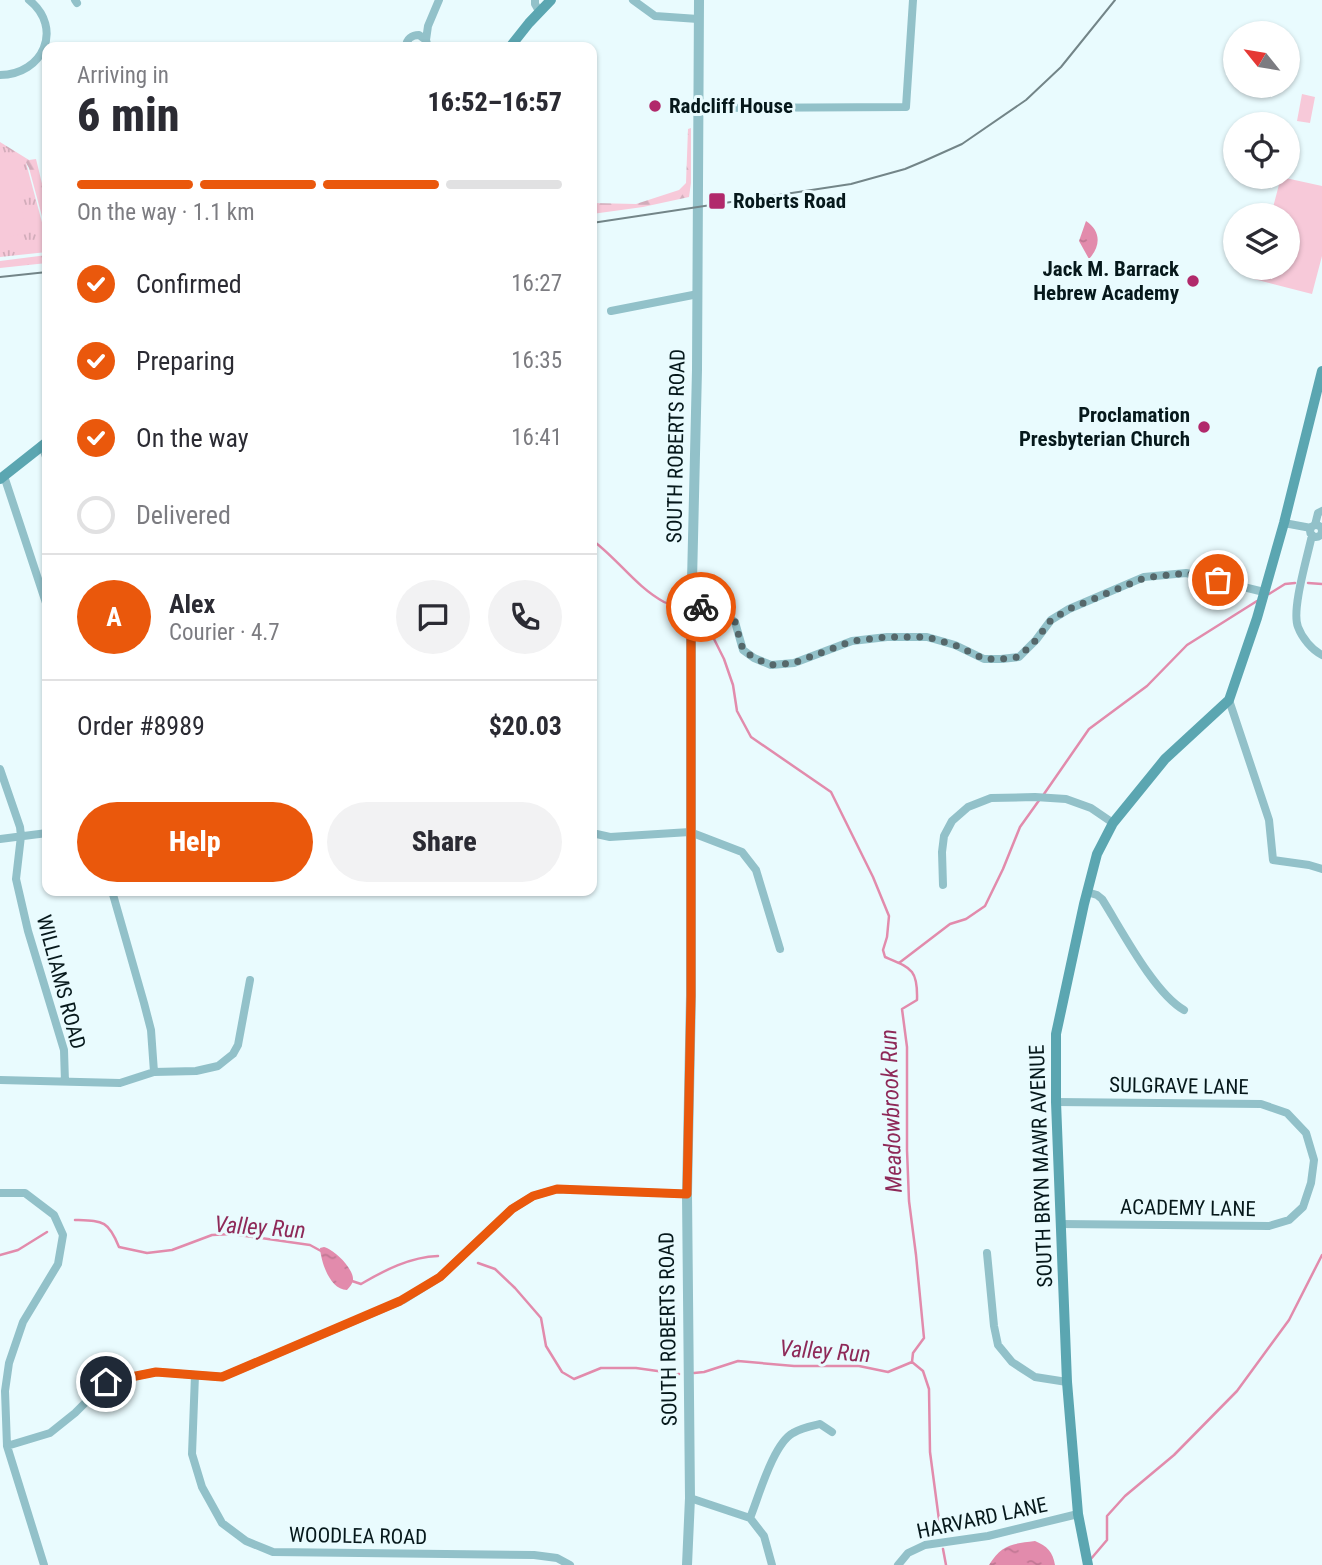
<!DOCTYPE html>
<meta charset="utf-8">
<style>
:root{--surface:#fff;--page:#f2f2f3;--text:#2b2b33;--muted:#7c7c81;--line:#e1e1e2;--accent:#ea580c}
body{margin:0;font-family:"Roboto Condensed",sans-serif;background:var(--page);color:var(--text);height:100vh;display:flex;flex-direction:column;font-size:26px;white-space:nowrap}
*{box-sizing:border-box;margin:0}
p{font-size:23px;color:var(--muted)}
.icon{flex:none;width:38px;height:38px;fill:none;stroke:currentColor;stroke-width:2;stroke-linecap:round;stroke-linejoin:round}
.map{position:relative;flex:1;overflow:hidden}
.panel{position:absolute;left:42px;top:42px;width:555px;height:854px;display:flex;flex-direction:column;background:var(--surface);border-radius:14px;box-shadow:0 2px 5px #0004}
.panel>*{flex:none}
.needle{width:46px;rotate:300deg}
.controls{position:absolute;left:1223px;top:21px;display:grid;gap:14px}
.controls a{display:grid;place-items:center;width:77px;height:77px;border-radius:50%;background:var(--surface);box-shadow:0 2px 5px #0004;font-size:35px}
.pin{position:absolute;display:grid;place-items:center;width:60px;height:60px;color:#fff;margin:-30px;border:4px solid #fff;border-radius:50%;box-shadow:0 2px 7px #0007}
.courier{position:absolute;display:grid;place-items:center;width:70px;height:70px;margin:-35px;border:5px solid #ea580c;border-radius:50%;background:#fff;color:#222;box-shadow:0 2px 9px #0007}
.overview em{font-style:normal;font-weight:800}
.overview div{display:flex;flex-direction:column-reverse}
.overview{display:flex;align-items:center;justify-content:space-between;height:119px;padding:0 35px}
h1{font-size:46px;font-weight:800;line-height:52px}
.bar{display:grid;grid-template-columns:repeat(4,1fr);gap:10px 7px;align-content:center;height:84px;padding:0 35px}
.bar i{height:9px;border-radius:5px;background:var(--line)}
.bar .on{background:var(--accent)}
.bar p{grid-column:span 4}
.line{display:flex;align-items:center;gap:18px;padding:0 35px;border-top:2px solid var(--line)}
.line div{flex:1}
.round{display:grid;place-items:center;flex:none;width:74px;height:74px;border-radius:37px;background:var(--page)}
ol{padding:0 35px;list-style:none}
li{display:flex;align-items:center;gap:21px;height:77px}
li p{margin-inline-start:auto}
li .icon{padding:7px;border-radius:50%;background:var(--accent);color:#fff;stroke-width:4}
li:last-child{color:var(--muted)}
li i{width:38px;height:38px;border:4px solid var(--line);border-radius:50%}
.action{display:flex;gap:14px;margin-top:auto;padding:14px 35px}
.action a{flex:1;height:80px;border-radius:42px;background:var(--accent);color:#fff;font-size:28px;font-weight:800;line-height:80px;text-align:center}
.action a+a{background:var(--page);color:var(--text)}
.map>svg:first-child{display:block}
</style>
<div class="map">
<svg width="1322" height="1565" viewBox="0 0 1322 1565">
<defs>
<pattern id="forest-firs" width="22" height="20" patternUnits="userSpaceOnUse" patternTransform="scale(1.75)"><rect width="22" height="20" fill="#f7c9d9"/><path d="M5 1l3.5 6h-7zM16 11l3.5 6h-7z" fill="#d2acba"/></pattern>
<pattern id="park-tufts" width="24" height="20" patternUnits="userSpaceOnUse" patternTransform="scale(1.75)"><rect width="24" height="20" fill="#f7c9d9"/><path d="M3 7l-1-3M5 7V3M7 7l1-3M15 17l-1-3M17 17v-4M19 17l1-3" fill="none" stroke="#d2acba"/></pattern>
<pattern id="water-ripples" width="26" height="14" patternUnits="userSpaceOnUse" patternTransform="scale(1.75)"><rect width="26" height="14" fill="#e28bac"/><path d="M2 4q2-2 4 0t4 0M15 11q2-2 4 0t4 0" fill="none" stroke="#c07793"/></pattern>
</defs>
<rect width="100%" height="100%" fill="#e9fbfe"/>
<path fill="url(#forest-firs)" d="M691,128V183L689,197L643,207L592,214V203L636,204L679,190L686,183L688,129Z
M0,142L29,160L36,159L47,204V235L29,168L25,161L0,147Z
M47,255V263L0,268V261Z"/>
<path fill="url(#park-tufts)" d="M0,144L25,159L47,241V252L0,257Z"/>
<path fill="#f7c9d9" d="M1302,94L1315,97L1310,123L1297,121Z
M0,164H14L25,230L22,234L0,239Z
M1281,177L1322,186V256L1312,294L1254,279L1257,268H1288V215H1271Z"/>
<path fill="url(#water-ripples)" d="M1086,221C1101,231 1101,246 1089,259L1079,241Z
M324,1247C335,1250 354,1269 353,1280C353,1283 349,1288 347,1290C330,1290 321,1262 320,1248Z
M1035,1541C1047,1546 1053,1552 1055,1565H989C1002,1544 1012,1544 1035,1541Z"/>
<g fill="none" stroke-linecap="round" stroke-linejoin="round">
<path stroke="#e28bac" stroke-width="2.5" d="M592,540C617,558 636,587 664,602C670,605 679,605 686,606
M1308,583L1322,584
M1269,594L1285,584L1295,583
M698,618L705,625L714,639L724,659L733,685L737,711L751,737L831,792L873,877L889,916L887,937L883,950L885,957C911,968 918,969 917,1000L902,1009L907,1047V1150L909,1201L916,1255L924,1338L913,1353L912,1362
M1044,794L1089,729L1147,686L1187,645L1257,601
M899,963L950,924L966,919L985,906L1003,869L1020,827L1040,799
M75,1220C103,1221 108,1220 119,1247L147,1253L172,1250L212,1235L232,1234L310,1245L321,1251
M0,1255L18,1250L47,1232
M478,1263L495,1269L515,1288L541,1318L546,1346L562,1372L574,1379L601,1368H636L679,1374
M352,1281L361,1284C385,1270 410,1257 438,1256
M912,1362L923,1371L929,1389L930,1452L941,1535
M694,1373L704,1372L738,1361L794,1366H859L888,1372L912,1362
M943,1549L946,1565
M1090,1560L1107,1540V1516L1125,1496L1174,1455L1237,1391L1289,1320L1322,1255"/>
<path stroke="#92c1c9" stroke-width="8" d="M75,0L77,3
M535,0V4L539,11
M633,0L655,16L698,19
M426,40L428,26L439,0
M406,47C406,39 412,35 419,35L426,40L428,47
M0,75C43,75 64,28 29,0
M697,108L906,107L913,0
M611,311L698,294
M42,445L47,460
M4,476L47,606
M1284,523L1311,528
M1315,525L1318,513L1322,511
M1310 531a6 6 0 1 1 12 0a6 6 0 1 1-12 0Z
M1312,535C1308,555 1291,610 1298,627C1302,638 1312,650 1322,655
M692,606L716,610L735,622L743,650L754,658L771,665L794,663L852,641L887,637H927L955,645L984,659H1001L1019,657L1036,640L1051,620L1069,609L1144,577L1186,573L1264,592
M1229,700L1269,820L1273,860L1309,865L1322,869
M0,769L20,827L21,836L16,879L28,931L64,1050L65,1082
M592,833L610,837L690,832L742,852L756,870L780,949
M0,839L47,833
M943,885L942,852L944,836L952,821L968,807L991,798L1035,797L1066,799L1091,808L1113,823
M112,891L144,1003L151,1030L154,1072
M1087,892L1097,895L1102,899C1121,929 1154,993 1184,1010
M0,1080L120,1083L154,1072L196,1071L218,1066L233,1054L238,1045L250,980
M1056,1102L1261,1104L1287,1113L1306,1133L1314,1160L1311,1183L1303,1207L1289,1220L1269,1226L1060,1224
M0,1193H25L54,1215L63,1235L58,1264L23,1322L9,1363L5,1391L7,1446L44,1565
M987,1253L994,1326L998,1345L1012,1362L1035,1377L1067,1382
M195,1375L192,1454L202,1487L222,1523L246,1541L273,1552L534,1555L557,1558L570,1565
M7,1446L50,1433L75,1413L106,1382L156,1372L222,1377L403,1300L440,1277L512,1209L533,1196L557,1189L687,1194
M690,1498L750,1518L764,1536L772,1565
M750,1518C759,1496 773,1444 793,1433C801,1428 811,1426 820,1424L832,1432
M898,1565L908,1553L925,1545L988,1536L1078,1514"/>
<path stroke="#92c1c9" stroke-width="10" d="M687,1565L690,1498L687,1194L691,995V623L697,370L699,0"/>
<path stroke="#5ba6b1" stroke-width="10" d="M510,47L529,23L551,0
M0,479L47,442
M1088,1565L1078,1514L1067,1382L1056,1102V1034L1084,904L1097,854L1113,823L1165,759L1229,700L1257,618L1284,523L1322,371"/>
<path stroke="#738588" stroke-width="2" d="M592,223L851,184L905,169L924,161L962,144L1026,100L1061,67L1115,0
M0,277L47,272"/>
</g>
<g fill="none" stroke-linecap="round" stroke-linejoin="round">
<path stroke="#55676a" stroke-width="7" stroke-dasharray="0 12.6" d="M701,607L716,610L735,622L743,650L754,658L771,665L794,663L852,641L887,637H927L955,645L984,659H1002L1019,657L1036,640L1051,620L1069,609L1144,578L1186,573L1218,580"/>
<path stroke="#ea580c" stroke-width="9" d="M106,1382L156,1372L222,1377L400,1301L440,1277L512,1209L533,1196L557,1189L687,1194L691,996V622L692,606L701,607"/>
</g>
<g fill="#b1296b" stroke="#e9fbfe" stroke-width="2.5">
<circle cx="655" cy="106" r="7"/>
<rect x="708" y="192" width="18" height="18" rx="3.5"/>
<circle cx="1193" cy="281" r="7"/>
<circle cx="1204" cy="427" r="7"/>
</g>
<g text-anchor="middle" stroke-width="6" stroke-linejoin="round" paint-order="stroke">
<g font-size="21" font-weight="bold" fill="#06181b" stroke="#e9fbfe" text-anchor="start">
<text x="669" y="113">Radcliff House</text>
<text x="733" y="208">Roberts Road</text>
<text x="1179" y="276" text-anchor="end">Jack M. Barrack<tspan x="1179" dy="24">Hebrew Academy</tspan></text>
<text x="1190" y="422" text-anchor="end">Proclamation<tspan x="1190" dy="24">Presbyterian Church</tspan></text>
</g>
<g font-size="21" fill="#06181b" stroke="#e9fbfe">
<text transform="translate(676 446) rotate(-89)" y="7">SOUTH ROBERTS ROAD</text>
<text transform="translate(61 982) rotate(75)" y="7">WILLIAMS ROAD</text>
<text transform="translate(1179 1086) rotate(1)" y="7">SULGRAVE LANE</text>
<text transform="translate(1041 1166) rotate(-92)" y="7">SOUTH BRYN MAWR AVENUE</text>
<text transform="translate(1188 1208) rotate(1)" y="7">ACADEMY LANE</text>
<text transform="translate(668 1329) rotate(-91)" y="7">SOUTH ROBERTS ROAD</text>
<text transform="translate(982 1518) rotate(-12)" y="7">HARVARD LANE</text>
<text transform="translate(358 1536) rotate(1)" y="7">WOODLEA ROAD</text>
</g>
<g font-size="23" font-style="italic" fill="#8e2958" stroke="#e9fbfe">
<text transform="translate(891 1111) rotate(-92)" y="8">Meadowbrook Run</text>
<text transform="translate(260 1227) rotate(4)" y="8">Valley Run</text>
<text transform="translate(825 1351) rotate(4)" y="8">Valley Run</text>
</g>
</g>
</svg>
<div class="controls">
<a><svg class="needle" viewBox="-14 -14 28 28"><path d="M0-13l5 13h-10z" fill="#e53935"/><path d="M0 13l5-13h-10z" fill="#7c7c81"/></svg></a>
<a><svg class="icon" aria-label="locate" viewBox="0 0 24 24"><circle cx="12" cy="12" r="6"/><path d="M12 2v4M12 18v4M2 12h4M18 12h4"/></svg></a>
<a><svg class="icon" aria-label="layers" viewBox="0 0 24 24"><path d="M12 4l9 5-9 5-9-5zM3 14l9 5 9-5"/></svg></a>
</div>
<div class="pin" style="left:1218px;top:580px;background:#ea580c"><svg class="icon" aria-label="bag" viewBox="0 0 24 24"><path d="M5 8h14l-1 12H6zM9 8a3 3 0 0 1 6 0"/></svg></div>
<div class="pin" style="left:106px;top:1382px;background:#1f2937"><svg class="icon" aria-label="home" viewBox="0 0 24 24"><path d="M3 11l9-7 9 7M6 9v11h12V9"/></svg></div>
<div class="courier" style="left:701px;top:607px"><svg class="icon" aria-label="bike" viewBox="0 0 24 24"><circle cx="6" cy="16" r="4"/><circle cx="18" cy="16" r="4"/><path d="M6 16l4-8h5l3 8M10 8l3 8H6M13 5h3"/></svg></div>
<section class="panel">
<div class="overview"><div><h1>6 min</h1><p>Arriving in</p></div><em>16:52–16:57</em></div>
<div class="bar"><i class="on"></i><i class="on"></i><i class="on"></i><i></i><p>On the way · 1.1 km</p></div>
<ol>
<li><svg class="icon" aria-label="check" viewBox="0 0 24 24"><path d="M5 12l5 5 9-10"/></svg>Confirmed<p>16:27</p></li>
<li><svg class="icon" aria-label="check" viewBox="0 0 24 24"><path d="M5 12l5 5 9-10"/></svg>Preparing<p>16:35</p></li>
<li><svg class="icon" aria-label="check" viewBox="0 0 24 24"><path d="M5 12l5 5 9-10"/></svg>On the way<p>16:41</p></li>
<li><i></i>Delivered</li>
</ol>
<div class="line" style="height:126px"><b class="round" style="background:var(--accent);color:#fff">A</b><div><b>Alex</b><p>Courier · 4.7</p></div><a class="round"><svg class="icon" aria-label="chat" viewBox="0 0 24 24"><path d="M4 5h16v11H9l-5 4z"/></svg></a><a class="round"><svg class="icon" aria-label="phone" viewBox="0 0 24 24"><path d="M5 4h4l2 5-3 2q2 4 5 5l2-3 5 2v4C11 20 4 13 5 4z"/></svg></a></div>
<div class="line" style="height:91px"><div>Order #8989</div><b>$20.03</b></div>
<div class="action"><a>Help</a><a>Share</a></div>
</section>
</div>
